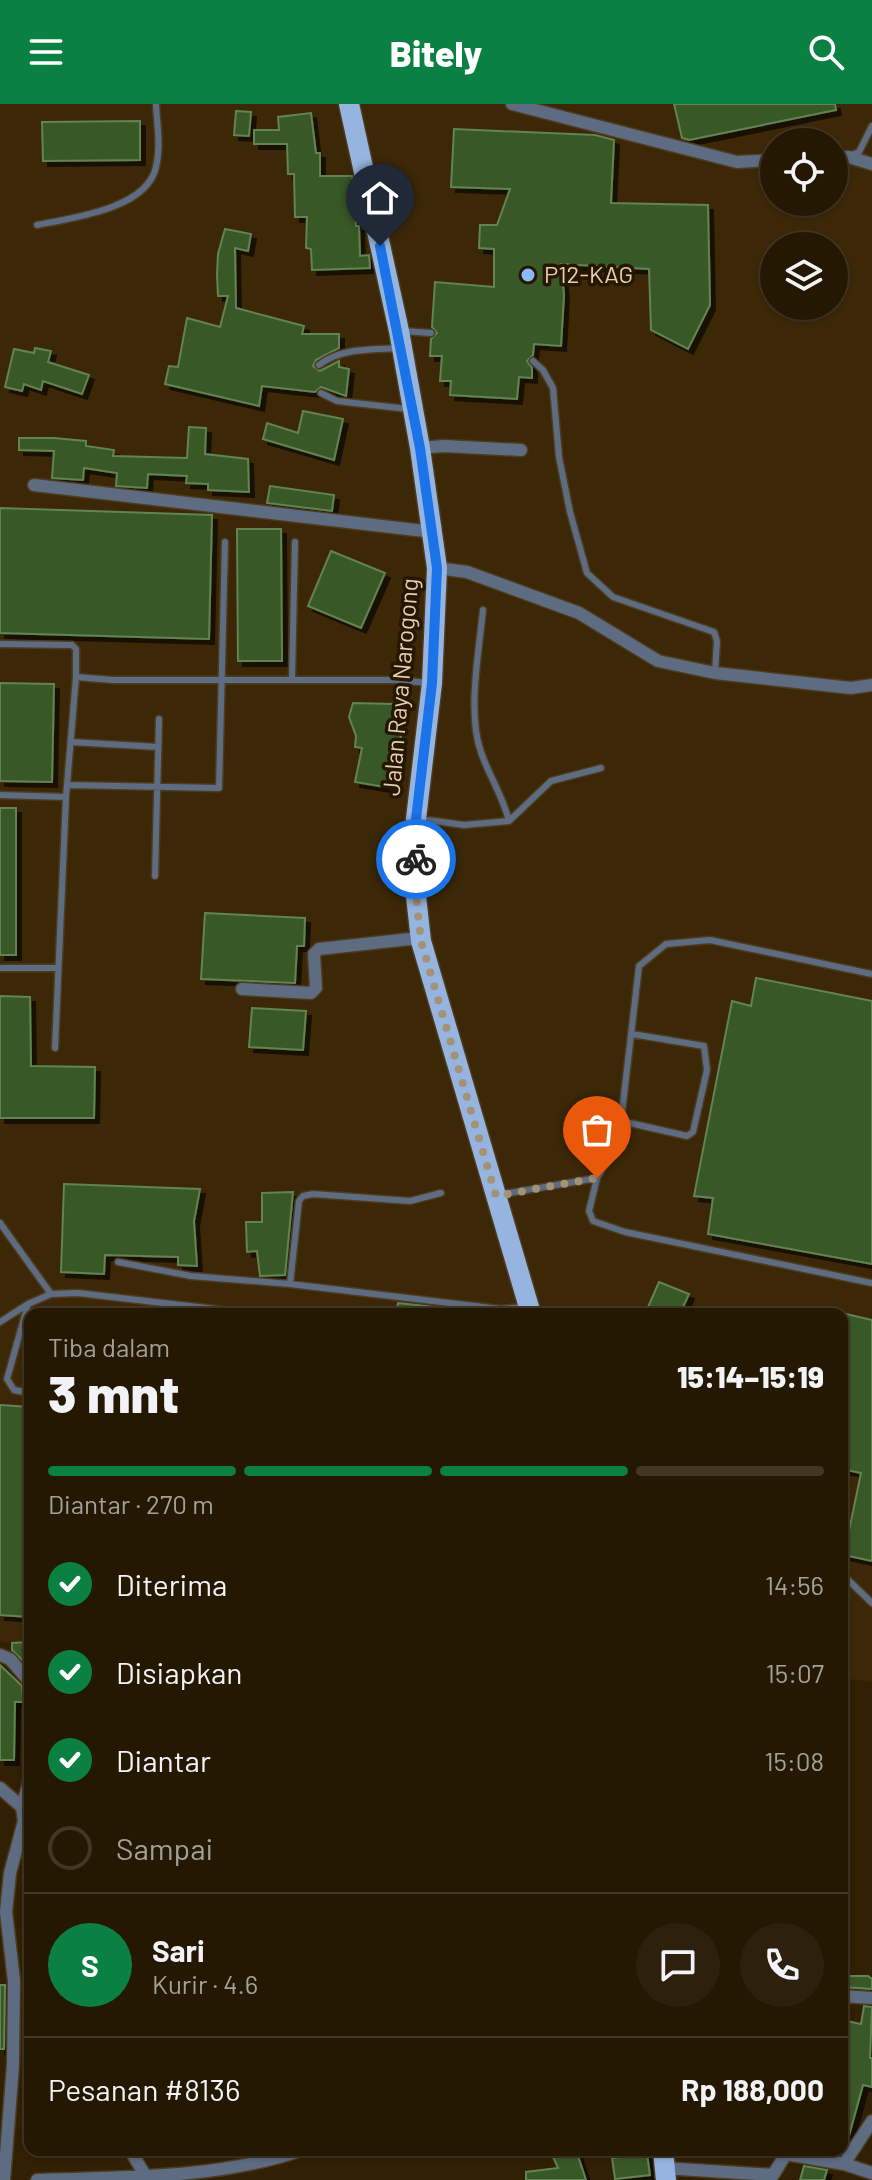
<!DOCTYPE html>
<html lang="id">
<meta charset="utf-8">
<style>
:root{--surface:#251803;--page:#2d210d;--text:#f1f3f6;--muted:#a3a09a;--line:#423725;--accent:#0b8043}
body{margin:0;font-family:Barlow,sans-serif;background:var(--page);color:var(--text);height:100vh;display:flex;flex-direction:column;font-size:30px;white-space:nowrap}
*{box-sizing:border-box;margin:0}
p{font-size:26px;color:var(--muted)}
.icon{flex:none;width:44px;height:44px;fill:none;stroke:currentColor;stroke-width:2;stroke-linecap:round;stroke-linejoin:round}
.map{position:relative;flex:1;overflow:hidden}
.sheet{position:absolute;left:24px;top:1204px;width:824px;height:848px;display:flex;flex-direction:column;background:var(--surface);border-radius:16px;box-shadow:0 2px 6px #0004,0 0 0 2px var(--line)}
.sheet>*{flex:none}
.buttons{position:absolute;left:760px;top:24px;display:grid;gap:16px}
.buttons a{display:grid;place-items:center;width:88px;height:88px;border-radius:50%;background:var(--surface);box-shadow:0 2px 6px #0004,0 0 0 2px var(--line);font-size:40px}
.pin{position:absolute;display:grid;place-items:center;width:68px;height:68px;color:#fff;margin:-82px -34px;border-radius:50% 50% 50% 0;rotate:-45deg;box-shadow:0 0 8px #0007}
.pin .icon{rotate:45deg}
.courier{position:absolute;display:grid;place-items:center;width:80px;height:80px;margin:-40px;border:6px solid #1a73e8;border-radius:50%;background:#fff;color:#222;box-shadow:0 2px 10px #0007}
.overview em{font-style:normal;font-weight:800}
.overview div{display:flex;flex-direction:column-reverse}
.overview{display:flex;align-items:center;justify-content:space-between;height:136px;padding:0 24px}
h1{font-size:52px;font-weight:800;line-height:60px}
.bar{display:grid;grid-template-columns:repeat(4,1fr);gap:12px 8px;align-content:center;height:96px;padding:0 24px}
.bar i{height:10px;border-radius:6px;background:var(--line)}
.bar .active{background:var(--accent)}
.bar p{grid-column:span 4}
.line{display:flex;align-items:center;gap:20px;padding:0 24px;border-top:2px solid var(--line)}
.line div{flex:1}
.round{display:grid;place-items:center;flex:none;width:84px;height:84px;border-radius:42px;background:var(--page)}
ol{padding:0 24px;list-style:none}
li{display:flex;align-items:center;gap:24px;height:88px}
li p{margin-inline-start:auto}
li .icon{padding:8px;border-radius:50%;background:var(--accent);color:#fff;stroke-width:4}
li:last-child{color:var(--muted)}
li i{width:44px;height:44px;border:4px solid var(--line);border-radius:50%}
header{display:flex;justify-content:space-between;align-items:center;height:104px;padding:0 24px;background:var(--accent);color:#fff;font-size:36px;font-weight:800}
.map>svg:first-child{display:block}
</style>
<header><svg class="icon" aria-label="menu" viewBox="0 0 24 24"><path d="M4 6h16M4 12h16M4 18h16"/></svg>Bitely<svg class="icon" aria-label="search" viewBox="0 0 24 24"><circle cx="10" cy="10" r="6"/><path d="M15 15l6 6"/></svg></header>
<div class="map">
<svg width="872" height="2076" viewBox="0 0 872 2076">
<defs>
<filter id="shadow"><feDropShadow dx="5" dy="5" stdDeviation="0" flood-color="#0009"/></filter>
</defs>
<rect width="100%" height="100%" fill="#312004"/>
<path fill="#3c2807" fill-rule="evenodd" d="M0,0H872V1578L842,1574V1210H30V1540L0,1538ZM774,38H834V98H774ZM774,142H834V202H774Z"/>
<path fill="#385828" stroke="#628352" stroke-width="2" filter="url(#shadow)" d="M674,0H835L836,6L689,36L682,34Z
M236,7L251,8L249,32L234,31Z
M311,9L316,49H320V72H352L355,89L356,122H359L360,152L369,151L370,164L312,166L311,145L306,144L307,113H295L294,70H288L287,40H254V26H279L278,13Z
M140,17V56L43,57L42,18Z
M454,25L595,31L614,36L611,99L708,101L710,201L688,245L651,226L649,165L561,160L564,191L561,242L534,240L533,251L527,257L532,264V274L519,273L517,295L450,291L451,277H440L442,252H430L431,235L437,229L432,223L435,178L494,183V145L479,144L480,121H497L510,85L451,83Z
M225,125L251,130L248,147L235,144L236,204L304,222L302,230H339V244L316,256L313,262L320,267L339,257V263L349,265L346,292L321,283L315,288L262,282L259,302L165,280L169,262L178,263L187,214L220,223L228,192H218L217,171L218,150Z
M35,244L51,247L48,258L89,271L82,290L43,277L41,286L24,280L22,287L5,283L14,245L34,249Z
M303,307L343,315L334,356L263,335L267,319L298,329Z
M189,323L206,324L205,350L248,355L249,388L208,386V380L186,379L187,372L148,370L147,384L116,382L117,369L84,364L83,376L52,374L54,347L19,346V334H54L86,337V342L114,346L113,352L187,354Z
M270,382L334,391L332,407L267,399Z
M0,404L212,411L209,535L0,529Z
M237,425H281L282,557H238Z
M331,447L385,469L361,524L308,502Z
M0,579L54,580L52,678L0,677Z
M353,599L394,600L395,629L401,630L399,651L389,674L391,684L355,678L362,644L355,643L356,632L349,613Z
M0,704H16V851H0Z
M205,809L305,814L304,842H297L295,879L201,875Z
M756,874L872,897V1160L708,1130L713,1094L694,1092L732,897L751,902Z
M0,892L30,893L31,962L95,963L94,1014H0Z
M252,904L306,907L303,946L249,943Z
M64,1080L200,1085L194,1117L197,1162L178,1161V1153L105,1151L104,1170L61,1168Z
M293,1088L285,1171L260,1172L257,1147L247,1148L246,1118H262V1089Z
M659,1178L689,1190L680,1210H645Z
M398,1199L443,1204L442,1210H396Z
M842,1209L872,1216V1457L844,1451L861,1369L842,1365Z
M0,1301L30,1303V1513L0,1511Z
M28,1538L29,1555L22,1556L12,1546V1539Z
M0,1561L22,1582L23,1598H15L14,1656H0Z
M842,1872H868L872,1875V1885L842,1883Z
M0,1881H5L4,1945H0Z
M864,1902L872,1903L870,1954H872V1983L863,1981L847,2039L842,2041V1980L849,1953L842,1952V1916L861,1920Z
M550,2046H576L586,2076H526V2068L558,2064Z
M647,2050L650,2071L615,2075L612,2054Z
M804,2062L827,2066L824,2076H800Z"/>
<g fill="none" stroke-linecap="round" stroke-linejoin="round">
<defs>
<path id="lane" d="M852,51L859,48L872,22
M37,121C72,114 147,105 156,63C161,42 157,21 156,0
M403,227L431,229
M533,257L543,266L553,284L559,353L570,408L587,469L613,493L714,528L717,537L715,569
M319,261C342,243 373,246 400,244
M321,289L337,297L408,305
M483,506C479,547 467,609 481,648C489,672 502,690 509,717
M0,540L72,541L76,545V573L113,576H395L430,579
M292,574L295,438
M71,638L158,643
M67,681L219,684L225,438
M0,691L66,693
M420,715L464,721L509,717L551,677L601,664
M155,772L159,615
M0,864H56
M872,870L710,836L666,840L639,862L621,1017L608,1055L597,1074L589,1107L593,1117L625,1128L872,1179
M55,944L66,693L76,573
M621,1017L687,1032L693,1028L707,966L704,942L632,930
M498,1091L597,1074
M0,1119L51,1190L78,1189L257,1210
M118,1158L191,1172L290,1180L500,1205L525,1203
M290,1180L299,1097L303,1092L313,1090L410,1097L441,1089
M28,1200L7,1275L14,1286L30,1289
M0,1218L28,1200L51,1190
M842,1470L872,1499"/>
<path id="street" d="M512,0L737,58L774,56
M834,53H849L872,60
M420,344L444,342L521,346
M34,381L433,428
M437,464L467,468L579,509L658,557L715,569L851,584L872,581
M242,885L311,889L316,884L314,850L319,845L410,835L421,837
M0,1551L10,1555L30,1578
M0,1684L22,1703
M842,1892L872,1894
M130,2046L148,2076
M844,2060L872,2069
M664,2064L773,2071L786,2050L844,2060L872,2017
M4,2076L13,1961L14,1877L6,1808L10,1769L24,1717L22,1703L30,1675
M37,2076C126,2073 217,2075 302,2046"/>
<path id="primary" d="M349,0L399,227L420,344L437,464L432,579L416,715L415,783L421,837L531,1210
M663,2046L666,2076"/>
</defs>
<use href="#lane" stroke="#4d3c20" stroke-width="9"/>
<use href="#street" stroke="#4d3c20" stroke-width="15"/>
<use href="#primary" stroke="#4d3c20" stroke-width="23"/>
<use href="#lane" stroke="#5d6c80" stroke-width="6"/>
<use href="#street" stroke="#5d6c80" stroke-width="12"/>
<use href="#primary" stroke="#95b4df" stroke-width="20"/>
</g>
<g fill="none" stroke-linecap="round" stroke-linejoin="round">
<path stroke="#a49277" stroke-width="8" stroke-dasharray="0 14.4" d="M416,755L415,783L421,837L496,1092L597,1074"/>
<path stroke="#1a73e8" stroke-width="10" d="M380,142L420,344L437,464L432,579L416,715V755"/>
</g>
<circle fill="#89bafc" stroke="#271700" stroke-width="3" cx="528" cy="171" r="8"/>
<g text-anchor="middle" stroke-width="7" stroke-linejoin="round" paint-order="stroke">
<g font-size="24" fill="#e2cfb5" stroke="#271700" text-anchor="start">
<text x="544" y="179">P12-KAG</text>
</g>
<g font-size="24" fill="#e2cfb5" stroke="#271700">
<text transform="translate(401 583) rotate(-85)" y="8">Jalan Raya Narogong</text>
</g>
</g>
</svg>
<div class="buttons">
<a><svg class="icon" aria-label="locate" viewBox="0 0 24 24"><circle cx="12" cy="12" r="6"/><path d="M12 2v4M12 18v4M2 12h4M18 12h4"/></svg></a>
<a><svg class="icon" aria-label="layers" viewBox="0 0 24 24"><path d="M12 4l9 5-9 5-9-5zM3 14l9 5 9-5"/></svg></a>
</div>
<div class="pin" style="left:597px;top:1074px;background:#ea580c"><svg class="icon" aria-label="bag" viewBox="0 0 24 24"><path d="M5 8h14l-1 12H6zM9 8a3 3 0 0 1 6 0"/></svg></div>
<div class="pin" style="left:380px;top:142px;background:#1f2937"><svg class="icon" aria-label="home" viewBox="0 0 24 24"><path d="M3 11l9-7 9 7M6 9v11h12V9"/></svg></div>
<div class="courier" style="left:416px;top:755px"><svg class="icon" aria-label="bike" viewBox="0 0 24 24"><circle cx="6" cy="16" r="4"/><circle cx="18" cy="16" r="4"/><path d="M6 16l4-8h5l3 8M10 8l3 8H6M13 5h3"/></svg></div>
<section class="sheet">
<div class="overview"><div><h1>3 mnt</h1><p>Tiba dalam</p></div><em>15:14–15:19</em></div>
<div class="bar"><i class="active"></i><i class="active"></i><i class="active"></i><i></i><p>Diantar · 270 m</p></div>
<ol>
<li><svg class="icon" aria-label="check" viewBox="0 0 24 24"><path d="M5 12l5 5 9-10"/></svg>Diterima<p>14:56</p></li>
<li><svg class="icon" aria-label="check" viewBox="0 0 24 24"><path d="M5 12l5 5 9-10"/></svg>Disiapkan<p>15:07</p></li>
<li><svg class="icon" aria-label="check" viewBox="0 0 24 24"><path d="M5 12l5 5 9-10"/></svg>Diantar<p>15:08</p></li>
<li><i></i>Sampai</li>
</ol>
<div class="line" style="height:144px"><b class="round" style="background:var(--accent);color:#fff">S</b><div><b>Sari</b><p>Kurir · 4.6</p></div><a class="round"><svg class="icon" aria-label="chat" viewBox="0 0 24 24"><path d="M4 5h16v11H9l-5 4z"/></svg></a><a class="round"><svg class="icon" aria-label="phone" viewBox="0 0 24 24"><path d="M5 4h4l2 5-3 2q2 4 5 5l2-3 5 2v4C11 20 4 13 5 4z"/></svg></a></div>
<div class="line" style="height:104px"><div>Pesanan #8136</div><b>Rp 188,000</b></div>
</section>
</div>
